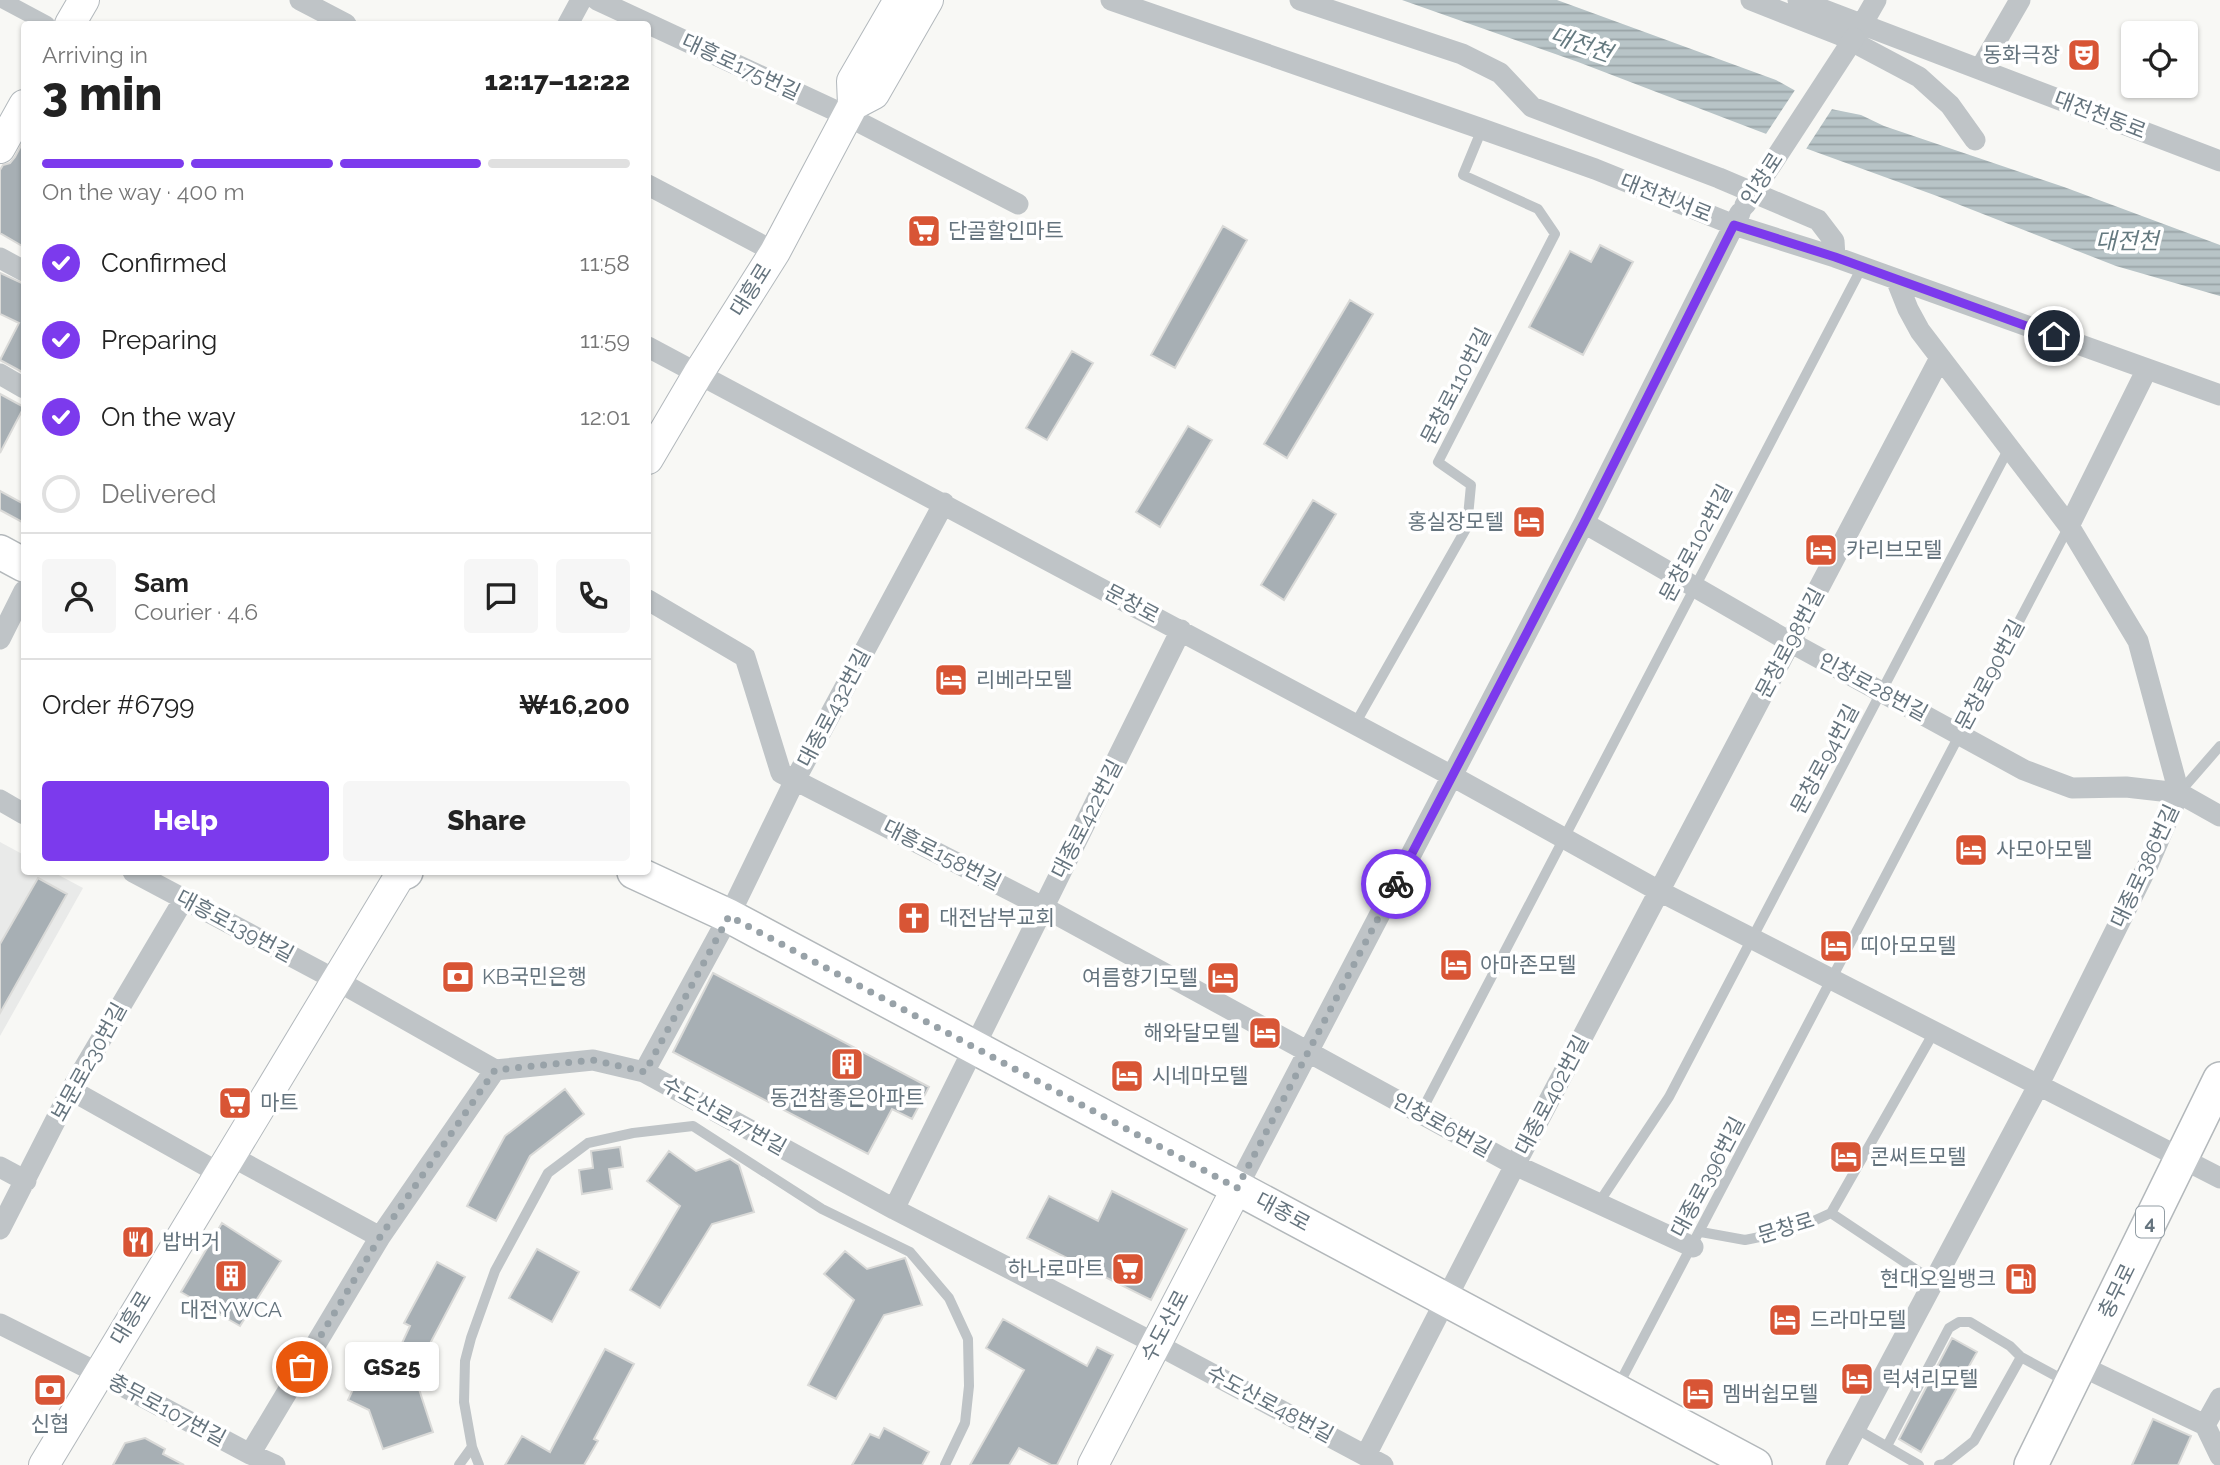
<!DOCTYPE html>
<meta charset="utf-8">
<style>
:root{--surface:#fff;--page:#f6f6f6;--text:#222;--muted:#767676;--line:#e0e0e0;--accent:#7c3aed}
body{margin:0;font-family:Raleway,"Noto Sans KR",sans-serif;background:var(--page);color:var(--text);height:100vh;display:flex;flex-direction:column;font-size:26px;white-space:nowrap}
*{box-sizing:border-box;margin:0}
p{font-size:23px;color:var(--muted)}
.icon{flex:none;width:38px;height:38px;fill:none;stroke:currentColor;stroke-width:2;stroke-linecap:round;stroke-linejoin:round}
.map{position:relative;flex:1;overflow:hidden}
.panel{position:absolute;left:21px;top:21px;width:630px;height:854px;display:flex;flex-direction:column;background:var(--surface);border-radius:7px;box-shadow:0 2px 5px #0004}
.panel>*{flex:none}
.tools{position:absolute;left:2121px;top:21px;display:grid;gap:14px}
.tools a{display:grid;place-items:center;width:77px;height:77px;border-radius:7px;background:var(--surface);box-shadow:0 2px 5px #0004;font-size:35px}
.pin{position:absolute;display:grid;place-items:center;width:60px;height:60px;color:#fff;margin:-30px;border:4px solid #fff;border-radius:50%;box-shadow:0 2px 7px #0007}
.courier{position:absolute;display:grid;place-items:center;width:70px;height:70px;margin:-35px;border:5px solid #7c3aed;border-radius:50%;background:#fff;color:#222;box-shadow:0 2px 9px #0007}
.bubble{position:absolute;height:49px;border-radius:7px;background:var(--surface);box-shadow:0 2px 5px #0004;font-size:23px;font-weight:800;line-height:49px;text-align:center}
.overview em{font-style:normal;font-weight:800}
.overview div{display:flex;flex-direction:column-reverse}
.overview{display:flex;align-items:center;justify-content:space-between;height:119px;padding:0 21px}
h1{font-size:46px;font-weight:800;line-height:52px}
.bar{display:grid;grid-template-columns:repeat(4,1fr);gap:10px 7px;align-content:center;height:84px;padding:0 21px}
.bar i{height:9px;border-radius:5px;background:var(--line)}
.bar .on{background:var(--accent)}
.bar p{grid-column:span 4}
.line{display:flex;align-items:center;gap:18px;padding:0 21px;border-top:2px solid var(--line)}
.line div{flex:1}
.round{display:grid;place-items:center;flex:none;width:74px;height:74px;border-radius:7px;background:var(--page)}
ol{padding:0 21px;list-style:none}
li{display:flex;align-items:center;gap:21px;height:77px}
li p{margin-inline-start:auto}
li .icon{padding:7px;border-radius:50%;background:var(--accent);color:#fff;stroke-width:4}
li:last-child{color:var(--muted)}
li i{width:38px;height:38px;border:4px solid var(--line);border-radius:50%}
.button{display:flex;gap:14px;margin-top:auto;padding:14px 21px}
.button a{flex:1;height:80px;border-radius:7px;background:var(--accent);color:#fff;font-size:28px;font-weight:800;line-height:80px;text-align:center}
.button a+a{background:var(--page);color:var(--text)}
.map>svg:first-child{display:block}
</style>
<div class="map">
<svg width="2220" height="1465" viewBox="0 0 2220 1465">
<defs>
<pattern id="water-rules" width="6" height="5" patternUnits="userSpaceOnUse" patternTransform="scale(1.75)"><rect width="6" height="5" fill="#b8c4c7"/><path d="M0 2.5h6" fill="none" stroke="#99a4a7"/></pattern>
</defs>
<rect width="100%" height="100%" fill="#f8f8f5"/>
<path fill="#e9eae9" d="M0,842L24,855V872H53L83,888L0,1036Z"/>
<path fill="url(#water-rules)" d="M1402,0H1557L1776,80L1826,108L1861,115L1884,126L2064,187L2220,245V296L2116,266L1937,196L1761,132L1578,62Z"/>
<path fill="#f8f8f5" d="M1797,87L1810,97L1834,106L1804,152L1764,137Z"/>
<path fill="#a7afb4" stroke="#dadad8" stroke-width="2" d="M24,140V247L0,233V170L3,165L10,163L15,157Z
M1223,226L1247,240L1175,368L1151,355Z
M1600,245L1633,262L1583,355L1529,327L1570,251L1591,262Z
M0,273L24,284V373L0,360L19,323L0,314Z
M1350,300L1373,314L1287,458L1264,444Z
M1072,351L1093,363L1047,440L1026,428Z
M0,394L24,407L0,453Z
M1188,426L1212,440L1160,527L1136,512Z
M0,491L24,504V523L0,510Z
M1313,500L1336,514L1284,600L1261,585Z
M38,878L67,894L0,1013V944Z
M713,973L929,1087L912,1119L892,1109L868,1154L673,1052Z
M565,1089L584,1114L530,1156L496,1221L467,1206L505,1136Z
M620,1147L623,1167L609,1169L612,1189L582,1194L579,1170L593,1168L591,1151Z
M669,1151L696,1171L730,1159L739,1165L754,1212L712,1224L660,1308L630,1290L680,1206L647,1181Z
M1112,1191L1187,1229L1151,1300L1027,1238L1049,1196L1098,1221Z
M222,1223L281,1261L240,1326L181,1292Z
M537,1249L579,1272L552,1322L509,1298Z
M845,1251L867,1269L905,1258L922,1305L884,1315L836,1399L808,1385L854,1300L824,1274Z
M437,1262L465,1277L423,1357L432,1361L419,1389L433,1432L383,1449L369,1410L348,1400L361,1372L384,1382L410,1326L404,1323Z
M1003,1319L1087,1366L1097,1347L1113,1355L1057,1465H1051L1019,1448L1009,1465H970L1024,1370L986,1348Z
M1952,1338L1977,1352L1921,1452L1899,1439Z
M605,1349L634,1364L594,1439L598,1441L584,1465H505L522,1436L550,1452Z
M2153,1419L2191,1436L2178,1465H2132Z
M884,1428L929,1452L922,1465H852L870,1434L879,1438Z
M145,1438L165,1449L163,1454L184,1465H113L125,1443Z"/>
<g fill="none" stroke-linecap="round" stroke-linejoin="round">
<defs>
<path id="secondary" d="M70,24L84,0
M853,105L874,94L928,0
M0,148L24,105
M648,459L698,374L775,252L853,105L852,81L899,0
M44,1465L402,872
M1093,1465L1237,1188"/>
<path id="primary" d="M0,552L24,565
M400,872V874L406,872
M634,872L729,916L1755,1465
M2031,1465L2220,1079"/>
</defs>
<use href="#secondary" stroke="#b2b8bc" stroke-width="32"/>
<use href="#primary" stroke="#b3b8bb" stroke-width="36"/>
<path stroke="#bfc4c7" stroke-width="10" d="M1355,724L1467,527L1471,485L1438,462L1555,234L1538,209L1463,175L1482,129
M2179,793L2220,746
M1420,1114L1862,267
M1598,1204L1669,1097L2009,448
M1831,1213L1933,1281
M1701,1232L1745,1240L1794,1230L1831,1213L1934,1032
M1617,1388L2069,526
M1855,1428L1919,1465
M1887,1446L1949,1328L1959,1322H1970L2010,1346L2021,1357L2069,1383
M459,1465L472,1447
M479,1465L472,1447L464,1402L465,1361L471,1338L495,1271L548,1173L588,1143L633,1133L693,1126L822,1209L910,1252L949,1298L968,1339L969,1386L965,1423L945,1465
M1939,1465L1945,1464L1974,1441L2021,1357"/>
<path stroke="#bfc4c7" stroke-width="16" d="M2,0L47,24"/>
<path stroke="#bfc4c7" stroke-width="21" d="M300,0L346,24
M597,0L847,116L1018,204
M1111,0L1482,129L1595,169L1734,225L1835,257L2220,395
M1300,0L1462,54L1500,73L1532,107L1719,178L1818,220L1834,241L1835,257
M1751,0L1840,35L1919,77L1950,105L1975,140
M1798,0L2220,161
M568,24L581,0
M1856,35L1876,0
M1980,69L2020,0
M648,185L775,252
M0,258L24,271
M648,347L1452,776L1659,891L2220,1178
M0,374L24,388
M1584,523L1790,642L2024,770L2072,788L2126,787L2179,793L2220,816
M2069,526L2147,369
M648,600L745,657L781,773L1043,907L1515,1165L1693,1247
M0,639L24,591
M0,800L24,814
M133,872L336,980L495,1070
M644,1072L729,916L795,780L944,503
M71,1090L219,1173
M229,1155L380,1237
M0,1167L26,1181
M1237,1188L1584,523L1740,213
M894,1209L1181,630
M0,1229L71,1090L184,899
M0,1324L98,1373L250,1454L275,1465
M2081,1366L2205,1425
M2205,1425L2220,1456
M2205,1425L2220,1398
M250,1454L380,1237L495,1070L593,1060L644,1072L894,1209L1156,1344L1383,1465
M1366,1455L1515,1165L1940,358
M1836,1465L2038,1086L2147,867L2179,793L2138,641L2069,526L1920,331L1908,309L1896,279"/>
<use href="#secondary" stroke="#fff" stroke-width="30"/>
<use href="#primary" stroke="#fff" stroke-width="33"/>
<path stroke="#bfc4c7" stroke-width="21" d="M1745,205L1854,38"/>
</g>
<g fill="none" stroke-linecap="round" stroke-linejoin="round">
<path stroke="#98a2a8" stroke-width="7" stroke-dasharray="0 12.6" d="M302,1367L380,1237L495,1070L593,1060L645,1072L729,916L1237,1188L1396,884"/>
<path stroke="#7c3aed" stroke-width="9" d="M1396,884L1584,523L1734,225L1835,257L2054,336"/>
</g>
<defs>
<symbol id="theatre-square" viewBox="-11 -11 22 22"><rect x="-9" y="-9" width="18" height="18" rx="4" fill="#d85535" stroke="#fff"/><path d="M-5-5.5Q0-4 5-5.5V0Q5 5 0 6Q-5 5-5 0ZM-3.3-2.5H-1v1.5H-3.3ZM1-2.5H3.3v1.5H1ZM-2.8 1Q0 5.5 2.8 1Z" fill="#fff"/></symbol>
<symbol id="supermarket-square" viewBox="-11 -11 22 22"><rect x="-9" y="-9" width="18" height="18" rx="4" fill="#d85535" stroke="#fff"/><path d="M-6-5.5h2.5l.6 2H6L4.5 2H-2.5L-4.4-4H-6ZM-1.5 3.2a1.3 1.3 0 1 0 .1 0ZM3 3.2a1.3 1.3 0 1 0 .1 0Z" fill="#fff"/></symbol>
<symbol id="hotel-square" viewBox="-11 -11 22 22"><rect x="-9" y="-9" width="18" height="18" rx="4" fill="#d85535" stroke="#fff"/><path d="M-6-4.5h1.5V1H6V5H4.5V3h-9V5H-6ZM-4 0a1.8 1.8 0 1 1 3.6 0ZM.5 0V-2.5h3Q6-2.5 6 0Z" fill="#fff"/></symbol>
<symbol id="church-square" viewBox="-11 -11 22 22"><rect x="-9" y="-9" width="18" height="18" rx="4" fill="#d85535" stroke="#fff"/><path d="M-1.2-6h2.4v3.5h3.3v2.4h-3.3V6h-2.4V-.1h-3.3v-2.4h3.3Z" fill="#fff"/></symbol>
<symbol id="bank-square" viewBox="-11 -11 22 22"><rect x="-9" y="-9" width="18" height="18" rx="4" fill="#d85535" stroke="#fff"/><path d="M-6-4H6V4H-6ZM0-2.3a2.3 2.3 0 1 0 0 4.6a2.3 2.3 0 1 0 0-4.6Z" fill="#fff"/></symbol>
<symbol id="building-square" viewBox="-11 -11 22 22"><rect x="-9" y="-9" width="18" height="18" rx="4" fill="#d85535" stroke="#fff"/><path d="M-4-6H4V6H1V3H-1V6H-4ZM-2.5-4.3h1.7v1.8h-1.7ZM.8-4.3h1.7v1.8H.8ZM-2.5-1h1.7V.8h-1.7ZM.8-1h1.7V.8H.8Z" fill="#fff"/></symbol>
<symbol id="restaurant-square" viewBox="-11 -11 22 22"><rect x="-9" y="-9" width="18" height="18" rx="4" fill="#d85535" stroke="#fff"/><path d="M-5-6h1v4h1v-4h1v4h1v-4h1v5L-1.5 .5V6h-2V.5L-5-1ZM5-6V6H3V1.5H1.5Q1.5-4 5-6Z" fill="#fff"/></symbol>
<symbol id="fuel-square" viewBox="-11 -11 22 22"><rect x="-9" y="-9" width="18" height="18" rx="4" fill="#d85535" stroke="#fff"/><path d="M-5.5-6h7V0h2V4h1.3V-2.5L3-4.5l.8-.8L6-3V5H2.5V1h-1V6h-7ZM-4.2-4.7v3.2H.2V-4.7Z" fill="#fff"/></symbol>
</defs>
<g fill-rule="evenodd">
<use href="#theatre-square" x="2065" y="36" width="38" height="38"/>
<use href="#supermarket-square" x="905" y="212" width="38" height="38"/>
<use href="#hotel-square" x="1510" y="503" width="38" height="38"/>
<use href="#hotel-square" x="1802" y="531" width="38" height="38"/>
<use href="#hotel-square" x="932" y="661" width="38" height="38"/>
<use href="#hotel-square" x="1952" y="831" width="38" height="38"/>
<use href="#church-square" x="895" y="899" width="38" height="38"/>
<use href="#hotel-square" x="1817" y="927" width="38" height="38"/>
<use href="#hotel-square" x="1437" y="946" width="38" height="38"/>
<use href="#bank-square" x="439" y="958" width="38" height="38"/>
<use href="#hotel-square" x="1204" y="959" width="38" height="38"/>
<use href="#hotel-square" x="1246" y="1014" width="38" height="38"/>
<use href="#building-square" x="828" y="1045" width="38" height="38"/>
<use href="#hotel-square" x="1108" y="1057" width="38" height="38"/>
<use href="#supermarket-square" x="216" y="1084" width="38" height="38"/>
<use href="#hotel-square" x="1827" y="1138" width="38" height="38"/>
<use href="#restaurant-square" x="119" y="1223" width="38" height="38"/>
<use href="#supermarket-square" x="1109" y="1250" width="38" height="38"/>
<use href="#building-square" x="212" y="1257" width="38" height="38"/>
<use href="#fuel-square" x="2002" y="1260" width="38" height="38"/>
<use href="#hotel-square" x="1766" y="1301" width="38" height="38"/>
<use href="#hotel-square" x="1838" y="1360" width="38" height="38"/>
<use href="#bank-square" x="31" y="1371" width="38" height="38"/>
<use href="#hotel-square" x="1679" y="1375" width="38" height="38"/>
</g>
<g text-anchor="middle" stroke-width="7" stroke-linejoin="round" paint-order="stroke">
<rect fill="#fff" stroke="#939ea5" stroke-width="2" x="2136" y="1206.5" width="28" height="31" rx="5"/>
<g font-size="19" font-weight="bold" fill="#65747e">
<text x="2150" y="1229">4</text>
</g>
<g font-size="21" fill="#65747e" stroke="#fff" text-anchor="start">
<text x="2060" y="62" text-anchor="end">동화극장</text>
<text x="948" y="238">단골할인마트</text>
<text x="1504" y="529" text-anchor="end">홍실장모텔</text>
<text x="1846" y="557">카리브모텔</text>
<text x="976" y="687">리베라모텔</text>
<text x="1996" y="857">사모아모텔</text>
<text x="939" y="925">대전남부교회</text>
<text x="1860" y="953">띠아모모텔</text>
<text x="1480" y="972">아마존모텔</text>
<text x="482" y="984">KB국민은행</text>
<text x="1198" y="985" text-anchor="end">여름향기모텔</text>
<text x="1240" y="1040" text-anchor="end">해와달모텔</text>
<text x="1152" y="1083">시네마모텔</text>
<text x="847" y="1105" text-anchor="middle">동건참좋은아파트</text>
<text x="260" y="1110">마트</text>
<text x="1870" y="1164">콘써트모텔</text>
<text x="162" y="1249">밥버거</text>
<text x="1104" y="1276" text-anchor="end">하나로마트</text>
<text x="1996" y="1286" text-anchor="end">현대오일뱅크</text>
<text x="231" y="1317" text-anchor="middle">대전YWCA</text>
<text x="1810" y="1327">드라마모텔</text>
<text x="1882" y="1386">럭셔리모텔</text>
<text x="1722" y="1401">멤버쉽모텔</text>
<text x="50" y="1431" text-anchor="middle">신협</text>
</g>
<g font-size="21" fill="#65747e" stroke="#fff">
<text transform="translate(741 67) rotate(25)" y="7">대흥로175번길</text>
<text transform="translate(2100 115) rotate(21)" y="7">대전천동로</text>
<text transform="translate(1762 179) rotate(-57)" y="7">인창로</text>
<text transform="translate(1666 198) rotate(22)" y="7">대전천서로</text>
<text transform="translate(751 290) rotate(-58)" y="7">대흥로</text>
<text transform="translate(1456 386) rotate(-63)" y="7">문창로110번길</text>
<text transform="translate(1696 543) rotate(-62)" y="7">문창로102번길</text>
<text transform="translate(1132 604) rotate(28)" y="7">문창로</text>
<text transform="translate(1790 643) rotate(-62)" y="7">문창로98번길</text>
<text transform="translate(1990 675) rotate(-62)" y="7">문창로90번길</text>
<text transform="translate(1873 687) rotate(28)" y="7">인창로28번길</text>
<text transform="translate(834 708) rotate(-62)" y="7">대종로432번길</text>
<text transform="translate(1825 759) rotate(-62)" y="7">문창로94번길</text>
<text transform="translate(1087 819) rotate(-63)" y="7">대종로422번길</text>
<text transform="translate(942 855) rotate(27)" y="7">대흥로158번길</text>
<text transform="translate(2145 866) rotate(-65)" y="7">대종로386번길</text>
<text transform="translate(235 926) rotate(28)" y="7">대흥로139번길</text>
<text transform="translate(89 1062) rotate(-61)" y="7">보문로230번길</text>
<text transform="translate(1552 1095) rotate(-62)" y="7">대종로402번길</text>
<text transform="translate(724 1116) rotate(29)" y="7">수도산로47번길</text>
<text transform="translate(1442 1125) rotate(29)" y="7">인창로6번길</text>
<text transform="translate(1708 1177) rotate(-62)" y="7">대종로396번길</text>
<text transform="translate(1283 1212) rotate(28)" y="7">대종로</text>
<text transform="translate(1786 1228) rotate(-17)" y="7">문창로</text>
<text transform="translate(2117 1291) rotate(-64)" y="7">충무로</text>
<text transform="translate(131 1318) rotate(-59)" y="7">대흥로</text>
<text transform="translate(1165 1326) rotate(-62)" y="7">수도산로</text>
<text transform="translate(1270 1404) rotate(28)" y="7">수도산로48번길</text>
<text transform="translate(167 1410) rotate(28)" y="7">충무로107번길</text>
</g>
<g font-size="23" font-style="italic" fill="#657a80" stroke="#fff">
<text transform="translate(1581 44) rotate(19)" y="8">대전천</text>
<text x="2127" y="249">대전천</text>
</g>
</g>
</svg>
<div class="tools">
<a><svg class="icon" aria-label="locate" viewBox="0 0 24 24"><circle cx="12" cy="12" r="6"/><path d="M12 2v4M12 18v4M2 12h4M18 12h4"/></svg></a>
</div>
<div class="pin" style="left:302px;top:1367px;background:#ea580c"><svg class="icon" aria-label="bag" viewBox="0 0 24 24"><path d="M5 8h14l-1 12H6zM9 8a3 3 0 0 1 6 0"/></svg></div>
<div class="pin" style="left:2054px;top:336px;background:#1f2937"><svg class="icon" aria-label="home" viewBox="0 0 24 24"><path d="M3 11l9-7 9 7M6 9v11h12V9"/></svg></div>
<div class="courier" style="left:1396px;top:884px"><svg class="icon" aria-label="bike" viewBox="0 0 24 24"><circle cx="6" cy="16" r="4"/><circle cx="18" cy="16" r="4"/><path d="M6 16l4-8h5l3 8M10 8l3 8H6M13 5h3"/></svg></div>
<div class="bubble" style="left:345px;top:1342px;width:94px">GS25</div>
<section class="panel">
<div class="overview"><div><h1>3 min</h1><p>Arriving in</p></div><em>12:17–12:22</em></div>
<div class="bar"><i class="on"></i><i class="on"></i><i class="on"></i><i></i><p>On the way · 400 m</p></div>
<ol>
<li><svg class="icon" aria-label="check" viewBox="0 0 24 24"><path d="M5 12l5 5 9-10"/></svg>Confirmed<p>11:58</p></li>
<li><svg class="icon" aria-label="check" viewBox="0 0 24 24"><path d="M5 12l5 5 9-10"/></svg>Preparing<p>11:59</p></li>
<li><svg class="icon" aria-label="check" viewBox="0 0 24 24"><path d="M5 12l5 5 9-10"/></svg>On the way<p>12:01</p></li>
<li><i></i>Delivered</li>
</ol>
<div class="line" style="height:126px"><a class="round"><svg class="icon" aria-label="person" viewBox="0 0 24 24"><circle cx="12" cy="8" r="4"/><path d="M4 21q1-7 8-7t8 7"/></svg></a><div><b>Sam</b><p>Courier · 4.6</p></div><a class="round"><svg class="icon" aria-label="chat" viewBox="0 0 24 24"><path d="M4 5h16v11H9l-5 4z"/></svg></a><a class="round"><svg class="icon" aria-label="phone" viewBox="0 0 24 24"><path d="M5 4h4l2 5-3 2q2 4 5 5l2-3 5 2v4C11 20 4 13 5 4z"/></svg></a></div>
<div class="line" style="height:91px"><div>Order #6799</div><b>₩16,200</b></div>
<div class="button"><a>Help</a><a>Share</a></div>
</section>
</div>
